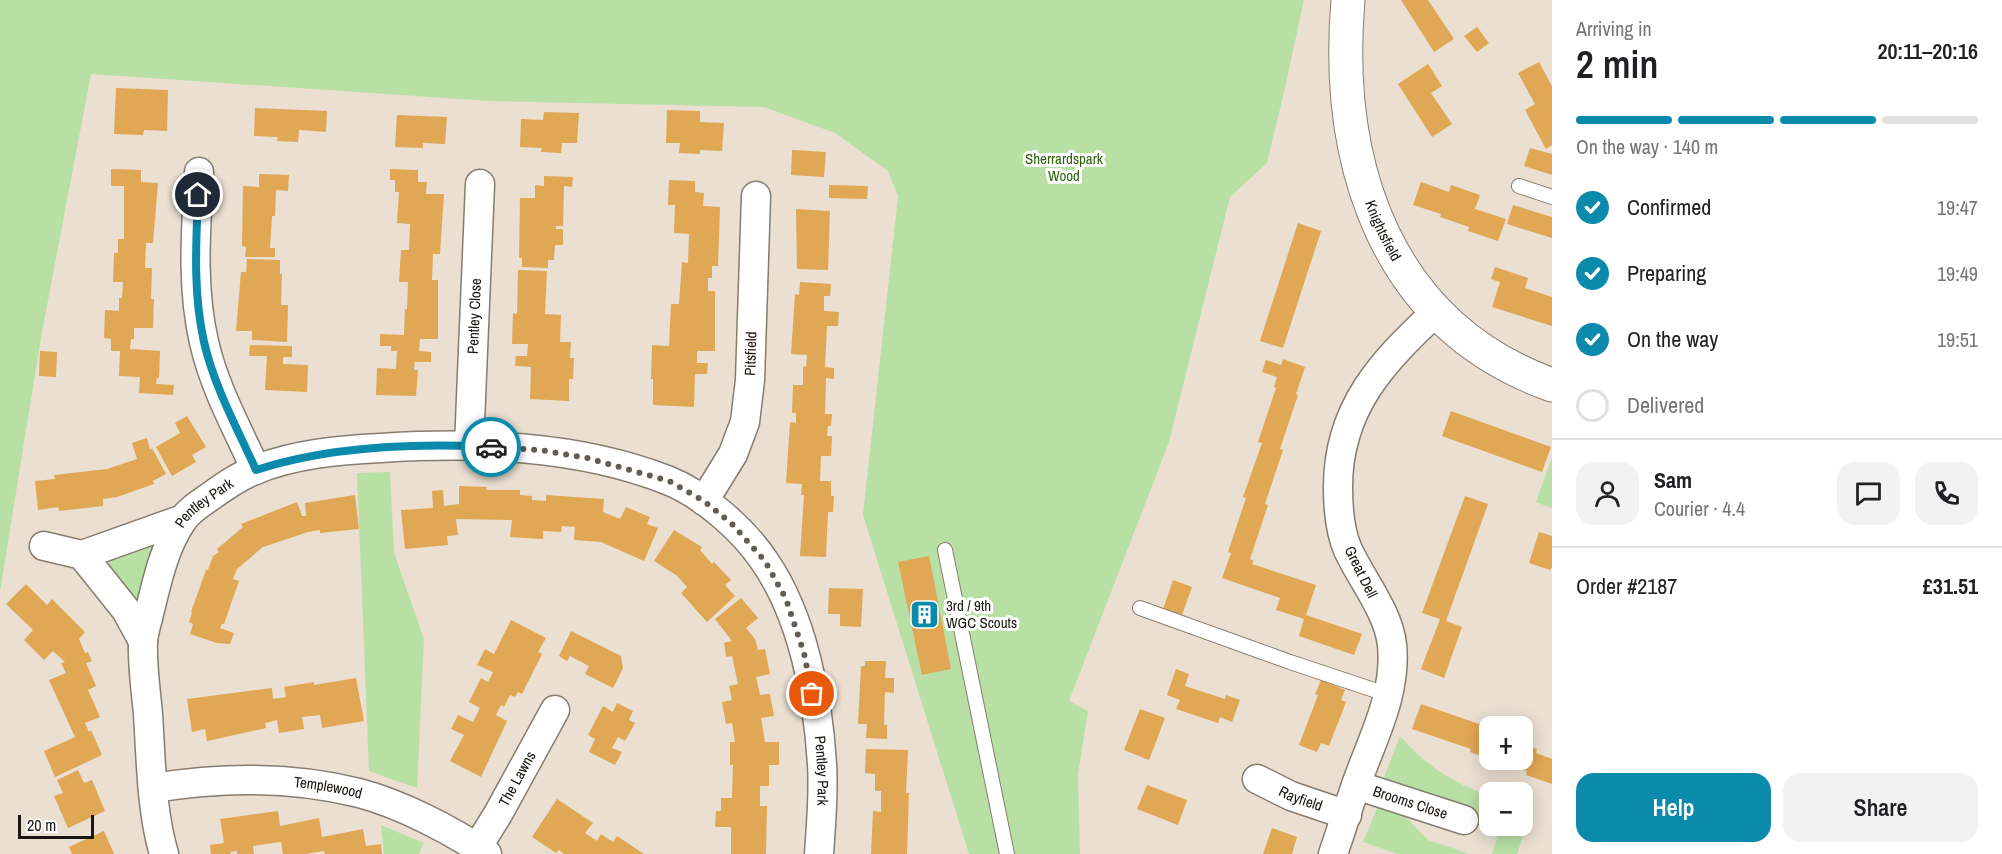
<!DOCTYPE html>
<meta charset="utf-8">
<style>
:root{--surface:#fff;--page:#f2f2f2;--text:#202124;--muted:#757577;--line:#e0e0e0;--accent:#0b8aac}
body{margin:0;font-family:"Archivo Narrow",sans-serif;background:var(--page);color:var(--text);height:100vh;display:flex;flex-direction:column;font-size:22px;white-space:nowrap}
*{box-sizing:border-box;margin:0}
p{font-size:20px;color:var(--muted)}
.icon{flex:none;width:33px;height:33px;fill:none;stroke:currentColor;stroke-width:2;stroke-linecap:round;stroke-linejoin:round}
.map{position:relative;flex:1;overflow:hidden}
.drawer{display:flex;flex-direction:column;background:var(--surface);width:450px}
.drawer>*{flex:none}
.fabs{position:absolute;left:1479px;top:716px;display:grid;gap:12px}
.fabs a{display:grid;place-items:center;width:54px;height:54px;border-radius:12px;background:var(--surface);box-shadow:0 3px 15px #0003;font-size:30px}
.scale{position:absolute;left:18px;bottom:15px;width:76px;box-sizing:border-box;padding-left:6px;border:3px solid #191510;border-top:0;font-size:16px;line-height:21px;white-space:nowrap;color:#191510;-webkit-text-stroke:4px #fff;paint-order:stroke}
.pin{position:absolute;display:grid;place-items:center;width:51px;height:51px;color:#fff;margin:-26px;border:3px solid #fff;border-radius:50%;box-shadow:0 2px 6px #0007}
.courier{position:absolute;display:grid;place-items:center;width:60px;height:60px;margin:-30px;border:4px solid #0b8aac;border-radius:50%;background:#fff;color:#222;box-shadow:0 2px 8px #0007}
.headline em{font-style:normal;font-weight:600}
.headline div{display:flex;flex-direction:column-reverse}
.headline{display:flex;align-items:center;justify-content:space-between;height:102px;padding:0 24px}
h1{font-size:39px;font-weight:600;line-height:45px}
.bar{display:grid;grid-template-columns:repeat(4,1fr);gap:9px 6px;align-content:center;height:72px;padding:0 24px}
.bar i{height:8px;border-radius:4px;background:var(--line)}
.bar .current{background:var(--accent)}
.bar p{grid-column:span 4}
.line{display:flex;align-items:center;gap:15px;padding:0 24px;border-top:2px solid var(--line)}
.line div{flex:1}
.round{display:grid;place-items:center;flex:none;width:63px;height:63px;border-radius:18px;background:var(--page)}
ol{padding:0 24px;list-style:none}
li{display:flex;align-items:center;gap:18px;height:66px}
li p{margin-inline-start:auto}
li .icon{padding:6px;border-radius:50%;background:var(--accent);color:#fff;stroke-width:4}
li:last-child{color:var(--muted)}
li i{width:33px;height:33px;border:3px solid var(--line);border-radius:50%}
.cta{display:flex;gap:12px;margin-top:auto;padding:12px 24px}
.cta a{flex:1;height:69px;border-radius:18px;background:var(--accent);color:#fff;font-size:24px;font-weight:600;line-height:69px;text-align:center}
.cta a+a{background:var(--page);color:var(--text)}
main{display:flex;flex:1;min-height:0}
.map>svg:first-child{display:block}
</style>
<main>
<div class="map">
<svg width="1552" height="854" viewBox="0 0 1552 854">
<rect width="100%" height="100%" fill="#eadfd1"/>
<path fill="#b8e0a5" d="M0,0H1304L1284,92L1267,163L1230,197L1169,442L1069,701L1088,711L1078,774L1080,854H969L863,515L898,196L888,171L835,133L764,107L489,101L91,74L42,332L0,591Z
M1552,457V508L1536,502Z
M390,472L394,553L424,639L417,788L369,771L357,473Z
M156,544L140,603L136,606L108,565L110,559Z
M1400,736C1427,767 1451,781 1489,796V820L1383,780Z
M1378,806L1404,815L1428,840L1469,854H1397L1363,842Z
M1523,809L1531,812L1517,854H1492L1501,825H1522Z
M381,825L424,843L419,854H384Z"/>
<path fill="#e0a754" d="M1401,0H1428L1454,39L1434,52Z
M1477,27L1489,43L1477,52L1464,36Z
M1539,62L1552,86V145L1546,149L1525,110L1535,104L1518,73Z
M1428,64L1442,86L1431,93L1452,124L1432,137L1398,84Z
M116,88L168,90L167,131L144,130L143,135L114,134Z
M255,108L327,111L326,132L299,130L298,142L277,141L278,137L254,136Z
M667,110L700,111V122L724,123L722,151L700,150V154L679,153L680,143H666Z
M544,112L579,113L577,143H562L561,153L541,152L542,148L520,147L521,119L543,120Z
M397,115L447,117L445,144L423,143V148L395,147Z
M1530,148L1552,154V175L1524,166Z
M792,150L826,152L824,177L791,175Z
M111,169L141,170V182L158,183L153,243H146L145,268H152L151,299H154L153,328H134V339H131L130,349L160,351L159,378H157L156,384L174,385L173,395L139,393L140,377L119,376L120,351H111V339L104,338L105,310L119,311V298H122L123,282H113L114,253H118V239H124V186H111Z
M390,169L418,170V182H427L426,194H444L440,254H433L432,280H438V339H420L419,351L431,352V362H415L414,370H418L416,396L376,395L377,368L396,369L397,351H391V346H380V334L404,335L405,309H407L408,282H399L401,250H409L410,224L397,223L399,192H395V180H390Z
M259,174L289,175L288,191L276,190L275,216H272L270,248H275V257H245L246,247L242,246L243,186L259,187Z
M544,176L573,177L572,187L564,186L563,226H556V229H563V245H555L554,260H548V268L522,267V258H519L520,198H535V185L544,186Z
M669,180L695,181V192L704,193L703,206L720,207L718,266H712V278H708V291H715V351H697V363H708L707,374H695L694,407L653,405V379H651L652,345L669,346L671,304H679L682,262L688,263L689,234L674,233L675,205H668Z
M1421,182L1449,192L1451,185L1480,195L1475,209L1506,219L1498,241L1468,231L1469,227L1440,217L1441,214L1413,205Z
M829,185L868,186L867,199L829,198Z
M1513,205L1552,217V238L1507,224Z
M796,209L830,211L828,270L797,269Z
M1298,223L1321,231L1283,348L1260,341Z
M247,259L280,260V274H282L281,305H288L287,342L252,340V331H236L241,272H246Z
M1495,267L1528,278L1525,288L1552,297V326L1492,307L1500,282L1491,279Z
M518,270L547,271L545,314L561,315L560,342H571L570,358H574L573,379H569V401L530,399L531,367L515,366L516,356H527L528,344H512L513,313L517,314Z
M800,282L831,284L830,296H824V311L839,312L838,326H827L825,367L834,368V379L826,378L825,414H832L831,426H828L827,436H832L831,456H821L820,481H831V496H834L833,512H828L826,557L800,556L804,495H801L802,484L786,483L790,422L796,423V413H792L793,385H803V366L806,367L807,355L791,354L795,294L799,295Z
M250,345L292,346V357H283V364L308,365L307,392L265,390L267,356H249Z
M40,351L57,352L56,377L39,376Z
M1283,359L1305,367L1296,394L1298,395L1280,449L1283,450L1265,504L1268,505L1250,559L1254,561L1252,564L1316,585L1306,615L1362,634L1354,655L1299,636L1304,619L1276,610L1280,598L1222,578L1231,553L1228,552L1246,498L1243,497L1262,443L1258,442L1276,388L1274,387L1277,377L1262,372L1266,360L1281,365Z
M1451,411L1551,447L1542,472L1442,436Z
M187,416L206,447L192,455L196,462L172,476L156,447L180,433L175,423Z
M147,438L150,450L152,448L166,474L153,481L154,484L117,497L103,499V506L59,511L58,507L38,510L35,481L55,479L54,475L107,469L137,459L132,443Z
M459,486L487,487L486,490H520V495L532,496V500L546,501V495L604,499L603,512L620,519L626,507L650,517L647,524L658,528L644,561L601,542L574,540L575,527L562,526L561,532L543,531V539L510,537L512,520L456,519L458,535L447,536L448,545L405,549L401,510L433,508L432,491L443,490L444,506L459,504Z
M355,495L359,529L320,533V530L308,532L263,547L237,569L233,579L239,581L224,624H222L220,628L234,633L230,644L217,643L190,634L193,624L189,622L192,613L191,612L206,570H208L213,556L219,552L217,549L243,527L241,524L297,502L302,516H306L305,503Z
M1465,496L1488,504L1446,621L1462,627L1444,678L1421,669L1440,619L1422,613Z
M674,530L702,547L700,550L712,564L714,562L731,580L725,585L735,596L707,622L681,593L687,587L676,575L654,561Z
M1539,532L1552,536V567L1550,570L1529,563Z
M929,556L951,669L922,675L898,562Z
M1173,580L1192,587L1182,615L1163,609Z
M26,584L47,605L52,599L85,632L79,639L85,653L88,652L92,661L86,663L96,686L88,690L100,717L85,723L89,732L91,730L102,755L55,777L44,751L75,737L49,680L66,673L61,663L65,662L53,651L44,660L24,640L33,630L6,604Z
M829,588L863,589L861,627L840,626V614H828Z
M741,598L758,618L746,628L755,639L758,650L765,649L770,674L756,677L760,695L770,694L774,716L761,718L765,742H779V765H769V786H760V806H767L766,854H731V827H715L716,811H721V798H732L733,765H730V742H735L732,723L726,724L722,702L732,700L729,686L738,684L732,656L726,657L724,643L732,641L715,619Z
M511,620L546,638L538,652L542,654L522,694L518,692L515,697L510,695L504,707L501,705L496,715L507,721L481,777L450,761L464,735L451,729L458,715L473,722L480,708L469,702L481,678L488,682L493,672L477,665L485,649L494,654Z
M571,631L621,656L623,668L613,688L585,674L589,666L570,656L567,661L559,656Z
M865,661H886L885,678H894V693L885,692L884,725H887V739L866,738L867,724H858L861,666H865Z
M1176,669L1189,674L1185,686L1225,699L1226,695L1240,700L1232,722L1220,717L1218,723L1176,709L1180,700L1167,695Z
M356,678L364,721L322,728L320,715L302,717L304,729L279,733L277,720L265,723L266,728L207,741L205,729L192,732L187,699L272,688L273,699L286,697L284,687L314,682V685Z
M1321,680L1345,690L1341,700L1346,702L1329,746L1321,743L1317,752L1299,745L1318,695L1315,694Z
M617,703L633,711L629,720L635,723L625,741L618,737L612,748L622,752L615,765L589,752L595,739L588,735L603,706L613,712Z
M1421,704L1482,725L1481,729L1490,732V759L1470,752L1471,749L1412,729Z
M1140,709L1165,718L1149,760L1124,750Z
M1522,744L1537,749L1536,753L1552,759V784L1526,775L1527,771L1492,759H1522Z
M866,749L908,750L906,793H909L907,854H871L873,811L881,812V791H875V774L865,773Z
M78,770L84,783L92,780L105,811L68,828L54,796L63,793L57,780Z
M1147,785L1187,800L1178,825L1137,809Z
M557,799L593,823L585,833L597,841L601,834L613,842L617,836L644,854H564L559,850L556,853L532,837Z
M278,811L280,826L319,818L322,837L363,829L366,846L381,844L382,854H325L324,851L306,854H283L281,842L253,846L254,854H237V851L230,852L231,854H211L210,845L224,843L220,819Z
M1272,828L1297,837L1292,854H1263Z
M104,831L114,854H72L69,847Z"/>
<g fill="none" stroke-linecap="round" stroke-linejoin="round">
<defs>
<path id="service" d="M1519,186L1552,197
M945,550L1007,854
M1140,608L1290,662L1389,695"/>
<g id="minor">
<path d="M199,172C196,229 191,286 204,342C214,387 237,428 256,470"/>
<path id="s1" d="M469,446L480,184"/>
<path id="s2" d="M704,501L733,454L745,422L750,380L756,196"/>
<path d="M44,546L82,555L126,610L143,641"/>
<path d="M82,555L183,519"/>
<path id="s3" d="M1257,779L1291,796L1347,815"/>
<path id="s4" d="M1356,785L1464,820"/>
<path id="s5" d="M153,788C221,777 292,776 359,793C401,804 451,830 487,854"/>
<path id="s6" d="M477,848L498,814L555,710"/>
<path id="s7" d="M164,854C151,810 151,759 148,714C146,691 142,666 143,643C143,635 146,626 148,618C156,586 163,549 182,521C188,511 201,503 211,496C225,486 239,476 255,470C294,454 339,450 381,448C476,442 577,445 667,480C703,494 744,530 765,562C803,617 818,698 822,764C824,794 821,824 819,854"/>
<path d="M1333,854C1341,831 1348,808 1356,785C1372,739 1397,695 1392,645C1389,613 1362,580 1348,550C1340,532 1338,508 1338,487C1338,408 1382,362 1437,311"/>
</g>
<g id="tertiary">
<path id="s8" d="M1348,0C1334,164 1385,325 1552,385"/>
</g>
</defs>
<use href="#service" stroke="#867c6f" stroke-width="16"/>
<use href="#minor" stroke="#867c6f" stroke-width="31"/>
<use href="#tertiary" stroke="#867c6f" stroke-width="35"/>
<use href="#service" stroke="#fff" stroke-width="14"/>
<use href="#minor" stroke="#fff" stroke-width="28"/>
<use href="#tertiary" stroke="#fff" stroke-width="33"/>
</g>
<g fill="none" stroke-linecap="round" stroke-linejoin="round">
<path stroke="#625c54" stroke-width="6" stroke-dasharray="0 10.8" d="M491,447L540,450L587,458L669,481L704,501L732,524L765,561L786,599L804,653L812,694"/>
<path stroke="#0b8aac" stroke-width="8" d="M198,195C196,244 193,293 204,342C214,386 237,428 256,470C331,446 413,443 491,447"/>
</g>
<defs>
<symbol id="building-square" viewBox="-11 -11 22 22"><rect x="-9" y="-9" width="18" height="18" rx="4" fill="#0b8aac" stroke="#fff"/><path d="M-4-6H4V6H1V3H-1V6H-4ZM-2.5-4.3h1.7v1.8h-1.7ZM.8-4.3h1.7v1.8H.8ZM-2.5-1h1.7V.8h-1.7ZM.8-1h1.7V.8H.8Z" fill="#fff"/></symbol>
</defs>
<g fill-rule="evenodd">
<use href="#building-square" x="908" y="598" width="33" height="33"/>
</g>
<g text-anchor="middle" stroke-width="6" stroke-linejoin="round" paint-order="stroke">
<g font-size="15" fill="#2e5e0b" stroke="#fff">
<text x="1064" y="164">Sherrardspark<tspan x="1064" dy="17">Wood</tspan></text>
</g>
<g font-size="15" fill="#191510" stroke="#fff">
<text dy="5" stroke="none"><textPath href="#s8" startOffset="236">Knightsfield</textPath></text>
<text dy="5" stroke="none"><textPath href="#s1" startOffset="130">Pentley Close</textPath></text>
<text dy="5" stroke="none"><textPath href="#s2" startOffset="158">Pitsfield</textPath></text>
<text dy="5" stroke="none"><textPath href="#s7" startOffset="370">Pentley Park</textPath></text>
<text transform="translate(1361 572) rotate(64)" y="5">Great Dell</text>
<text dy="5" stroke="none"><textPath href="#s7" startOffset="1198">Pentley Park</textPath></text>
<text dy="5" stroke="none"><textPath href="#s6" startOffset="80">The Lawns</textPath></text>
<text dy="5" stroke="none"><textPath href="#s5" startOffset="176">Templewood</textPath></text>
<text dy="5" stroke="none"><textPath href="#s3" startOffset="48">Rayfield</textPath></text>
<text dy="5" stroke="none"><textPath href="#s4" startOffset="57">Brooms Close</textPath></text>
</g>
<g font-size="15" fill="#191510" stroke="#fff" text-anchor="start">
<text x="946" y="611">3rd / 9th<tspan x="946" dy="17">WGC Scouts</tspan></text>
</g>
</g>
</svg>
<div class="fabs">
<a>+</a>
<a>−</a>
</div>
<div class="scale">20 m</div>
<div class="pin" style="left:812px;top:694px;background:#ea580c"><svg class="icon" aria-label="bag" viewBox="0 0 24 24"><path d="M5 8h14l-1 12H6zM9 8a3 3 0 0 1 6 0"/></svg></div>
<div class="pin" style="left:198px;top:195px;background:#1f2937"><svg class="icon" aria-label="home" viewBox="0 0 24 24"><path d="M3 11l9-7 9 7M6 9v11h12V9"/></svg></div>
<div class="courier" style="left:491px;top:447px"><svg class="icon" aria-label="car" viewBox="0 0 24 24"><path d="M5 17H2v-5l4-1 3-4h7l3 4 3 1v5h-3M9 17h6M6 11h13"/><circle cx="7" cy="17" r="2"/><circle cx="17" cy="17" r="2"/></svg></div>
</div>
<section class="drawer">
<div class="headline"><div><h1>2 min</h1><p>Arriving in</p></div><em>20:11–20:16</em></div>
<div class="bar"><i class="current"></i><i class="current"></i><i class="current"></i><i></i><p>On the way · 140 m</p></div>
<ol>
<li><svg class="icon" aria-label="check" viewBox="0 0 24 24"><path d="M5 12l5 5 9-10"/></svg>Confirmed<p>19:47</p></li>
<li><svg class="icon" aria-label="check" viewBox="0 0 24 24"><path d="M5 12l5 5 9-10"/></svg>Preparing<p>19:49</p></li>
<li><svg class="icon" aria-label="check" viewBox="0 0 24 24"><path d="M5 12l5 5 9-10"/></svg>On the way<p>19:51</p></li>
<li><i></i>Delivered</li>
</ol>
<div class="line" style="height:108px"><a class="round"><svg class="icon" aria-label="person" viewBox="0 0 24 24"><circle cx="12" cy="8" r="4"/><path d="M4 21q1-7 8-7t8 7"/></svg></a><div><b>Sam</b><p>Courier · 4.4</p></div><a class="round"><svg class="icon" aria-label="chat" viewBox="0 0 24 24"><path d="M4 5h16v11H9l-5 4z"/></svg></a><a class="round"><svg class="icon" aria-label="phone" viewBox="0 0 24 24"><path d="M5 4h4l2 5-3 2q2 4 5 5l2-3 5 2v4C11 20 4 13 5 4z"/></svg></a></div>
<div class="line" style="height:78px"><div>Order #2187</div><b>£31.51</b></div>
<div class="cta"><a>Help</a><a>Share</a></div>
</section>
</main>
